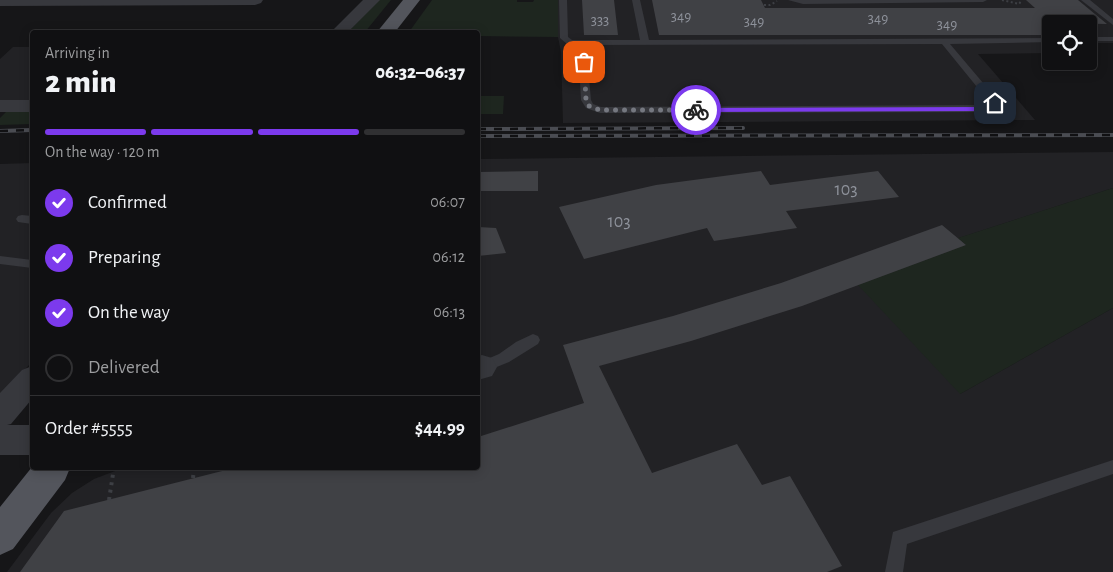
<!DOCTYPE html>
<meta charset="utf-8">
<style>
:root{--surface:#101012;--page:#19191b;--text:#f1f3f6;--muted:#9c9d9f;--line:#303032;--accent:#7c3aed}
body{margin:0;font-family:"Alegreya Sans",sans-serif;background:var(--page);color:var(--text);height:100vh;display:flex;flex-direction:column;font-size:19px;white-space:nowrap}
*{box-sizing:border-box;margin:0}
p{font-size:16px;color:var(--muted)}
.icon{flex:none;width:28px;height:28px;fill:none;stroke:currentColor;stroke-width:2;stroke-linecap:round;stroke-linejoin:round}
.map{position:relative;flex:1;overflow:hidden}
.panel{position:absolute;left:30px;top:30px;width:450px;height:440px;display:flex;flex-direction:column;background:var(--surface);border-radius:5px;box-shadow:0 2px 12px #0003,0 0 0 1px var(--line)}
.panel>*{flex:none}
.buttons{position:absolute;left:1042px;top:15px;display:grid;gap:10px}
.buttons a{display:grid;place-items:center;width:55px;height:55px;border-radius:5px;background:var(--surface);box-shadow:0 2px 12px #0003,0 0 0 1px var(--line);font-size:25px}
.pin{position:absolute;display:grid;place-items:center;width:42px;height:42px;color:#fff;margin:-21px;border-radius:10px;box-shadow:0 2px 8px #0006}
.courier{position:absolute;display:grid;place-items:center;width:50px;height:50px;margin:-25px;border:4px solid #7c3aed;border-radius:50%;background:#fff;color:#222;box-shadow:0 1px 6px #0007}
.head em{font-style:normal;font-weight:800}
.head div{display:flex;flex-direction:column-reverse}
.head{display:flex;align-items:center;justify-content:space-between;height:85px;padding:0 15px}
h1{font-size:32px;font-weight:800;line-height:38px}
.bar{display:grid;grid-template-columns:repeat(4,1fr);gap:8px 5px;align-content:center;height:60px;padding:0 15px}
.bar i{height:6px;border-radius:4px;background:var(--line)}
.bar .current{background:var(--accent)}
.bar p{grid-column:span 4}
.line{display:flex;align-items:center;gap:12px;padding:0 15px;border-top:1px solid var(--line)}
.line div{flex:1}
ol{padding:0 15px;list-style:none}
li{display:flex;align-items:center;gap:15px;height:55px}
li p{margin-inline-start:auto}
li .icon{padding:5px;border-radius:50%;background:var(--accent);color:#fff;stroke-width:4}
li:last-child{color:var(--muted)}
li i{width:28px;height:28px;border:2px solid var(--line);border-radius:50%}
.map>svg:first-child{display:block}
</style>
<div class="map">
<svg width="1113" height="572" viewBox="0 0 1113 572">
<rect width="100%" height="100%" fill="#161618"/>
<path fill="#222225" d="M558,0H1113V43H1089V24H1051V53L978,54L1035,120L563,123L561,52L558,37Z
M13,47H32V101H0V59Z
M1113,152V188L959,238L966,245L960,394L1113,308V572H7L51,513L72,493L94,479L123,468H478V159Z
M32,163V362L0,395V164Z"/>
<path fill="#1e261f" d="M379,0H391L365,32H348Z
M432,0H517V2H533L534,0H558V37L478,36V32H409Z
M478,96H504L503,114H478Z
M6,112H32V124L0,125V118Z
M1113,188V308L960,394L858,285L966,245L958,238Z"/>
<path fill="#404145" d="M582,0H614L618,35H584Z
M652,0H761L765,8H1035L1026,0H1078L1107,24L1051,23V35H659Z
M538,171V191H478V172Z
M761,171L770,185L878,171L899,197L786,211L797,228L714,241L707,228L584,259L559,207L656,185Z
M942,225L966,245L802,306L691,341L599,366L652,473L737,444L762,485L790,476L842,566L827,572H20L64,511L234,468H478V437L584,403L563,345L673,316L781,283Z
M478,227L496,228L506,253L478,256Z"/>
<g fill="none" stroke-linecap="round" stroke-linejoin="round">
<path stroke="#3d3f44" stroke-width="2" stroke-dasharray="2 2.5" stroke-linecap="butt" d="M1002,0L1019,4L1022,0
M764,5H770L777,1"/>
<path stroke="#3d3f44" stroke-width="4" stroke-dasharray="3 4.5" stroke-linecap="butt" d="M193,478L194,468
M109,500L113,474"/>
<path fill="#37383d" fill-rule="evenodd" d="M559,0H567L568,37L572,40H640L632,0H640L649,40L1051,38V42L950,44L1000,103L997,109L989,112L600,113L586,108L581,100L578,45L567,44L560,38ZM942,44L990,103V105L601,107L593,104L591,100L586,45Z
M788,0H987L983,2L803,4Z
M1081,0H1090L1113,19V25Z
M1089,37H1113V41H1089Z
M22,215L32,216V224L18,222L16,219L18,216Z
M0,256L32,260V268L0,264Z
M533,334L538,336L540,340L538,344L509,362L482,373L478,371V363L499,354L516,342Z
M1113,460V474L907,544L903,572H885L893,532Z"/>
<path fill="#37383d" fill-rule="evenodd" d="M0,0H263L261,3L255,5L0,6Z
M363,0H380L348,32H331Z
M0,100H32V112H0Z
M482,355L492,358L497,367L492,376L478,380V356Z
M32,366V399L11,424L7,425H32V455H0V393L22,370Z"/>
<path fill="#53555c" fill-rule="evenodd" d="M403,0H420L395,32H377Z
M32,467L70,468L65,480L13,549L0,555V507Z"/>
<defs>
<path id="rail" d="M478,129L743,128
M0,131L32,130
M478,136L1113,135"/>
</defs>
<use href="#rail" stroke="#4a4c52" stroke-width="4"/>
<use href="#rail" stroke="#111113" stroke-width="2.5" stroke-dasharray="8" stroke-linecap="butt"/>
</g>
<path fill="#7c3aed" d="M993,101H997V107L989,111L696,112L693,110L696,108L988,107L991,106Z"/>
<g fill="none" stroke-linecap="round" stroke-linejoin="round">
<path stroke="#757880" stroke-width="5" stroke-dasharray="0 9" d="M584,62L586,100L589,106L600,110H696"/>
</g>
<g text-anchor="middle" stroke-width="4.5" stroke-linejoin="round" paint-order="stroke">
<g font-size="15" fill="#8e929b">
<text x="681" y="21">349</text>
<text x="878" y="23">349</text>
<text x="600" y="25">333</text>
<text x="754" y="26">349</text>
<text x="947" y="29">349</text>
</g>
<g font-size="18" fill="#8e929b">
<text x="846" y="195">103</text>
<text x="619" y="227">103</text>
</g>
</g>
</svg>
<div class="buttons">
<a><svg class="icon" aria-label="locate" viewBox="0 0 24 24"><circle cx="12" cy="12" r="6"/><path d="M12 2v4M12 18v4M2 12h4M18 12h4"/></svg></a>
</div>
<div class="pin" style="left:584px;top:62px;background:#ea580c"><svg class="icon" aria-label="bag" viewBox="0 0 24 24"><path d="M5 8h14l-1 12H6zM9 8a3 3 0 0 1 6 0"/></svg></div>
<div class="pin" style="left:995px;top:103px;background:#1f2937"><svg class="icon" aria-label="home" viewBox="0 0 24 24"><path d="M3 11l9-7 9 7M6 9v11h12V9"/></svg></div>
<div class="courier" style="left:696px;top:110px"><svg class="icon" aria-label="bike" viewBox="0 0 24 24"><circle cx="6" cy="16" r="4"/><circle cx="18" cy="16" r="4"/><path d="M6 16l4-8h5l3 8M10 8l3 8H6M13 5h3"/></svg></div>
<section class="panel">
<div class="head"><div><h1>2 min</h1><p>Arriving in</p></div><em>06:32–06:37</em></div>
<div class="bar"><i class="current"></i><i class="current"></i><i class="current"></i><i></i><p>On the way · 120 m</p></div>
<ol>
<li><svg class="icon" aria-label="check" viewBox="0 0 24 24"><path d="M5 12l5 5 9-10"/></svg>Confirmed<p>06:07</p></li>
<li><svg class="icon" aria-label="check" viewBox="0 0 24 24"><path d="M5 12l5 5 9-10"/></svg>Preparing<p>06:12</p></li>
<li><svg class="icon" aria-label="check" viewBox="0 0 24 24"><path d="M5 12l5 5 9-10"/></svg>On the way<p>06:13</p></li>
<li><i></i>Delivered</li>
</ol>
<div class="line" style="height:65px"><div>Order #5555</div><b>$44.99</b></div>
</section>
</div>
